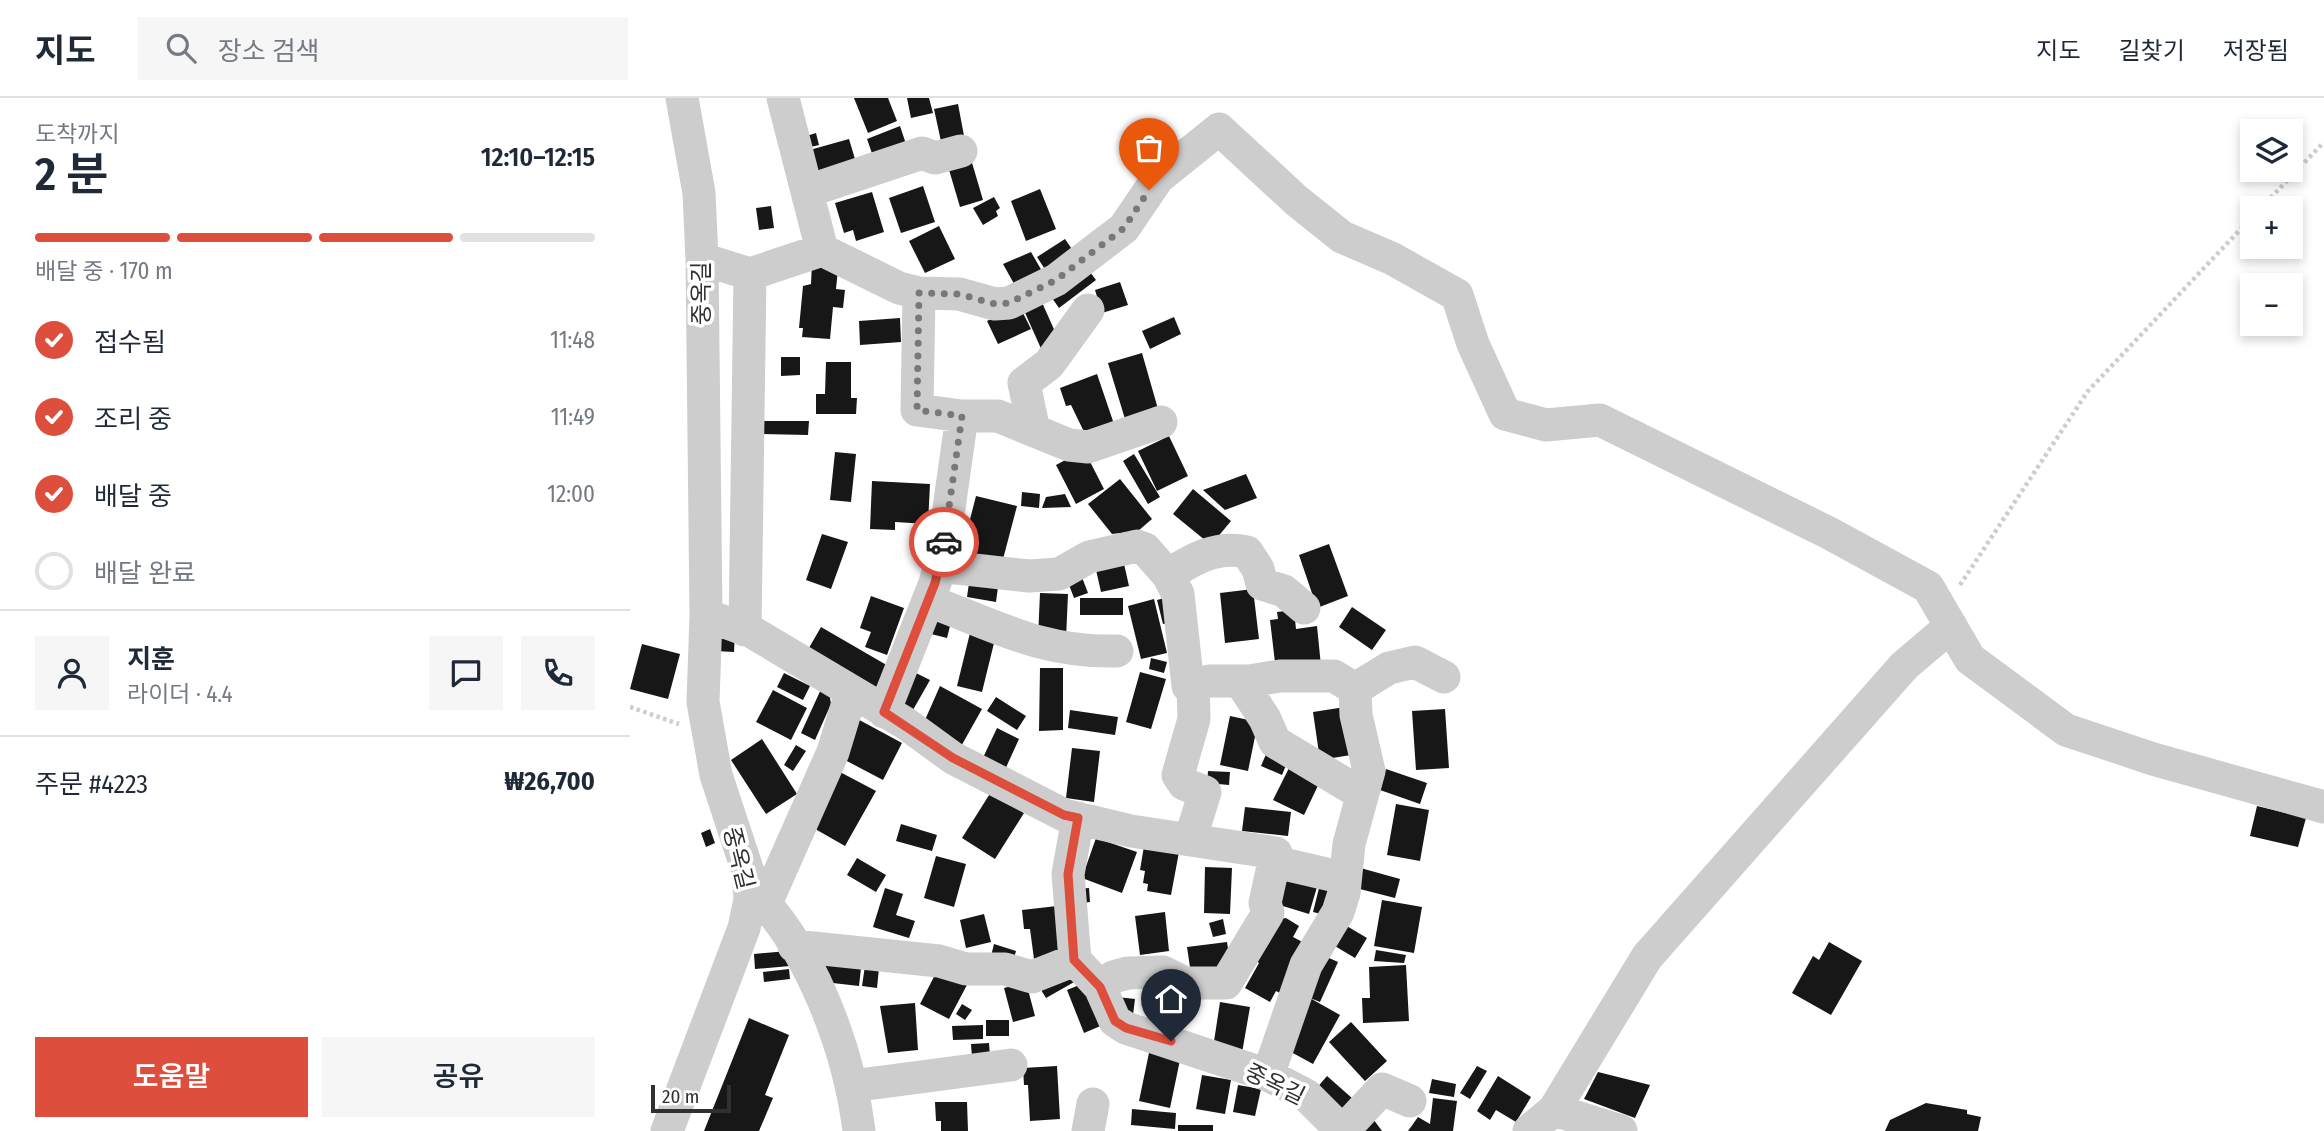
<!DOCTYPE html>
<html lang="ko">
<meta charset="utf-8">
<style>
:root{--surface:#fff;--page:#f6f6f7;--text:#1f2937;--muted:#747a83;--line:#e0e1e3;--accent:#dd4e3c}
body{margin:0;font-family:"Fira Sans Condensed","Noto Sans KR",sans-serif;background:var(--page);color:var(--text);height:100vh;display:flex;flex-direction:column;font-size:26px;white-space:nowrap}
*{box-sizing:border-box;margin:0}
p{font-size:23px;color:var(--muted)}
.icon{flex:none;width:38px;height:38px;fill:none;stroke:currentColor;stroke-width:2;stroke-linecap:round;stroke-linejoin:round}
.map{position:relative;flex:1;overflow:hidden}
.sheet{display:flex;flex-direction:column;background:var(--surface);width:630px}
.sheet>*{flex:none}
.fabs{position:absolute;left:1610px;top:21px;display:grid;gap:14px}
.fabs a{display:grid;place-items:center;width:63px;height:63px;border-radius:0px;background:var(--surface);box-shadow:0 4px 10px #0003;font-size:35px}
.scale{position:absolute;left:21px;bottom:18px;width:80px;box-sizing:border-box;padding-left:7px;border:4px solid #303030;border-top:0;font-size:19px;line-height:24px;white-space:nowrap;color:#303030;-webkit-text-stroke:5px #fff;paint-order:stroke}
.pin{position:absolute;display:grid;place-items:center;width:60px;height:60px;color:#fff;margin:-72px -30px;border-radius:50% 50% 50% 0;rotate:-45deg;box-shadow:0 0 7px #0007}
.pin .icon{rotate:45deg}
.courier{position:absolute;display:grid;place-items:center;width:70px;height:70px;margin:-35px;border:5px solid #dd4e3c;border-radius:50%;background:#fff;color:#222;box-shadow:0 2px 9px #0007}
.overview em{font-style:normal;font-weight:600}
.overview div{display:flex;flex-direction:column-reverse}
.overview{display:flex;align-items:center;justify-content:space-between;height:119px;padding:0 35px}
h1{font-size:46px;font-weight:600;line-height:52px}
.bar{display:grid;grid-template-columns:repeat(4,1fr);gap:10px 7px;align-content:center;height:84px;padding:0 35px}
.bar i{height:9px;border-radius:5px;background:var(--line)}
.bar .selected{background:var(--accent)}
.bar p{grid-column:span 4}
.line{display:flex;align-items:center;gap:18px;padding:0 35px;border-top:2px solid var(--line)}
.line div{flex:1}
.round{display:grid;place-items:center;flex:none;width:74px;height:74px;border-radius:0px;background:var(--page)}
ol{padding:0 35px;list-style:none}
li{display:flex;align-items:center;gap:21px;height:77px}
li p{margin-inline-start:auto}
li .icon{padding:7px;border-radius:50%;background:var(--accent);color:#fff;stroke-width:4}
li:last-child{color:var(--muted)}
li i{width:38px;height:38px;border:4px solid var(--line);border-radius:50%}
.action{display:flex;gap:14px;margin-top:auto;padding:14px 35px}
.action a{flex:1;height:80px;border-radius:0px;background:var(--accent);color:#fff;font-size:28px;font-weight:600;line-height:80px;text-align:center}
.action a+a{background:var(--page);color:var(--text)}
header{display:flex;align-items:center;gap:42px;box-sizing:border-box;height:98px;padding:0 35px;background:var(--surface);border-bottom:2px solid var(--line)}
header strong{font-size:33px}
nav{display:flex;gap:38px;margin-inline-start:auto;font-size:24px}
.search{width:490px;height:63px;background:var(--page);display:flex;align-items:center;gap:18px;box-sizing:border-box;padding:0 24px;border-radius:0px;color:var(--muted);font-size:26px}
main{display:flex;flex:1;min-height:0}
.map>svg:first-child{display:block}
</style>
<header>
<strong>지도</strong>
<div class="search"><svg class="icon" aria-label="search" viewBox="0 0 24 24"><circle cx="10" cy="10" r="6"/><path d="M15 15l6 6"/></svg>장소 검색</div>
<nav><a>지도</a><a>길찾기</a><a>저장됨</a></nav>
</header>
<main>
<section class="sheet">
<div class="overview"><div><h1>2 분</h1><p>도착까지</p></div><em>12:10–12:15</em></div>
<div class="bar"><i class="selected"></i><i class="selected"></i><i class="selected"></i><i></i><p>배달 중 · 170 m</p></div>
<ol>
<li><svg class="icon" aria-label="check" viewBox="0 0 24 24"><path d="M5 12l5 5 9-10"/></svg>접수됨<p>11:48</p></li>
<li><svg class="icon" aria-label="check" viewBox="0 0 24 24"><path d="M5 12l5 5 9-10"/></svg>조리 중<p>11:49</p></li>
<li><svg class="icon" aria-label="check" viewBox="0 0 24 24"><path d="M5 12l5 5 9-10"/></svg>배달 중<p>12:00</p></li>
<li><i></i>배달 완료</li>
</ol>
<div class="line" style="height:126px"><a class="round"><svg class="icon" aria-label="person" viewBox="0 0 24 24"><circle cx="12" cy="8" r="4"/><path d="M4 21q1-7 8-7t8 7"/></svg></a><div><b>지훈</b><p>라이더 · 4.4</p></div><a class="round"><svg class="icon" aria-label="chat" viewBox="0 0 24 24"><path d="M4 5h16v11H9l-5 4z"/></svg></a><a class="round"><svg class="icon" aria-label="phone" viewBox="0 0 24 24"><path d="M5 4h4l2 5-3 2q2 4 5 5l2-3 5 2v4C11 20 4 13 5 4z"/></svg></a></div>
<div class="line" style="height:91px"><div>주문 #4223</div><b>₩26,700</b></div>
<div class="action"><a>도움말</a><a>공유</a></div>
</section>
<div class="map">
<svg width="1694" height="1033" viewBox="0 0 1694 1033">
<rect width="100%" height="100%" fill="#fff"/>
<path fill="#171717" d="M224,0H258L267,23L238,35Z
M277,0H299L303,15L281,20Z
M328,6L335,43L312,48L304,11Z
M519,27L539,51L512,73L493,49Z
M270,28L278,52L245,64L237,41Z
M186,35L189,47L176,50L173,39Z
M219,41L225,61L184,82L176,53Z
M340,58L353,102L330,109L317,65Z
M293,88L305,124L271,135L259,100Z
M410,91L426,131L396,143L381,103Z
M242,94L254,134L226,143L223,132L214,135L205,105Z
M364,99L370,110L366,113L368,118L353,127L343,110Z
M141,108L144,130L129,132L126,110Z
M309,128L325,161L295,175L279,143Z
M435,141L448,160L420,179L407,159Z
M401,154L416,180L388,193L373,166Z
M182,165L208,171L206,191L215,192L213,210L203,209L200,241L172,239L173,230H169L173,188L181,186Z
M454,166L466,182L429,210L417,193Z
M490,184L498,207L472,215L465,192Z
M410,200L431,247L413,255L392,208Z
M389,207L401,231L368,246L357,223Z
M544,219L551,236L520,251L512,233Z
M270,220L271,244L230,247L229,223Z
M512,255L528,311L495,321L478,265Z
M151,259H170V277L151,278Z
M196,264H221V300H227L226,316H186V296H195Z
M467,276L485,329L457,340L441,307L436,308L430,290Z
M130,323H179L178,337L130,336Z
M539,338L558,378L527,393L508,353Z
M454,352L474,391L446,406L426,367Z
M205,354L226,356L221,404L200,402Z
M504,356L530,399L518,406L493,363Z
M616,376L627,400L595,412L573,392Z
M490,381L522,421L508,433L482,436L458,406Z
M242,383L300,386L298,426L265,424V432L240,431Z
M563,391L601,423L581,447L543,416Z
M392,394L410,396L409,410L391,408Z
M435,396L441,409L412,410L416,399Z
M346,398L387,408L372,465L346,458L349,444L335,441Z
M192,436L218,444L201,491L176,482Z
M699,446L718,498L687,510L669,457Z
M492,457L499,488L471,494L464,463Z
M450,474L458,495L444,500L436,479Z
M339,485L368,489L366,504L337,499Z
M623,491L629,541L595,545L590,495Z
M410,495L438,496L436,541L408,540Z
M241,498L274,510L257,557L235,549L241,534L230,530Z
M542,498L548,523L533,526L527,502Z
M450,500H493V517H450Z
M524,501L537,555L511,561L498,508Z
M722,509L756,532L742,552L709,529Z
M664,512L666,531L687,528L691,568L646,573L640,522L648,521L647,514Z
M302,515L322,520L317,540L297,535Z
M191,529L260,569L244,597L176,555Z
M86,534H105L104,554L85,553Z
M340,535L365,541L352,594L327,588Z
M12,546L50,556L38,601L0,591Z
M521,560L537,564L534,575L519,571Z
M410,570H433V632L409,633Z
M282,573L300,582L279,619L265,611Z
M510,574L536,581L521,631L496,624Z
M154,575L180,588L173,602L147,589Z
M310,588L352,611L329,652L291,631Z
M192,589L199,593L201,606L185,642L171,635Z
M143,592L177,610L161,642L126,624Z
M366,599L396,618L387,632L357,613Z
M715,609L721,657L690,662L683,614Z
M815,611L819,670L786,672L782,613Z
M440,612L488,619L485,637L438,630Z
M222,618L272,645L253,682L213,661Z
M600,618L628,624L618,673L590,667Z
M367,630L389,641L373,676L350,666Z
M132,641L167,696L136,716L101,662Z
M166,647L176,653L163,673L154,667Z
M640,647L661,655L652,677L631,668Z
M442,650L470,653L464,704L436,700Z
M663,662L693,677L674,717L643,702Z
M756,671L797,685L790,706L750,692Z
M578,673L600,674L599,687L577,685Z
M210,674L246,693L215,748L180,728Z
M361,694L394,715L365,761L332,740Z
M766,706L799,712L790,763L757,757Z
M1627,708L1676,720L1668,749L1620,738Z
M615,709L661,714L658,738L612,733Z
M271,726L307,737L302,753L266,743Z
M80,731L85,745L76,749L71,735Z
M466,740L507,754L492,795L452,780Z
M514,748L549,754L541,797L517,793L518,786L513,785L515,773L510,772Z
M306,758L336,766L324,809L294,800Z
M227,760L256,777L246,794L217,777Z
M575,769L602,770L600,816L574,815Z
M727,769L770,781L765,800L722,789Z
M651,778L687,789L679,816L643,805Z
M690,786L706,791L699,818L683,814Z
M255,790L273,796L266,817L285,823L279,840L243,829Z
M459,790L460,804L443,806L442,791Z
M752,802L792,809L784,855L744,848Z
M427,808L432,857L404,861L400,831H394L392,812Z
M535,814L539,853L510,857L505,818Z
M354,816L361,844L336,850L330,822Z
M656,820L669,828L663,839L678,847L650,895L646,893L640,904L615,890L629,865L623,861L645,822Z
M593,821L596,836L583,839L579,825Z
M710,824L737,840L725,860L698,844Z
M597,844L601,870L561,876L557,849Z
M1199,844L1232,863L1201,917L1162,895L1183,858L1189,862Z
M364,846L386,853L383,864L361,858Z
M746,852L776,857L774,865L744,863Z
M158,853L160,868L125,871L124,856Z
M688,855L708,864L690,904L670,896Z
M188,856L232,861L229,888L185,883Z
M236,861L249,870L247,890L232,888Z
M776,867L779,923L733,925L732,900H740L739,869Z
M309,869L338,885L319,921L290,906Z
M437,869L446,883L416,900L408,887Z
M159,871L160,881L134,884L133,874Z
M459,883L480,924L454,935L437,892Z
M396,884L405,918L383,924L374,890Z
M487,899L505,901L503,917L485,915Z
M678,899L710,917L683,966L650,948Z
M590,904L620,909L612,955L583,950Z
M285,905L288,952L258,955L250,908Z
M332,906L342,912L335,922L326,916Z
M119,920L159,937L135,997L143,1000L129,1033H74Z
M356,922H379V938H356Z
M721,924L757,963L735,983L699,944Z
M353,927V941L323,942L322,928Z
M359,945L360,958L342,960L341,946Z
M520,950L551,957L540,1010L509,1003Z
M427,968L430,1021L400,1023L398,987H394L393,970Z
M847,968L857,973L840,1001L830,995Z
M968,974L1020,987L1005,1020L954,1001Z
M572,977L601,982L595,1016L566,1011Z
M697,978L731,1008L719,1022L685,992Z
M868,978L901,999L886,1024L866,1012L860,1022L847,1013Z
M802,981L826,986L824,999L799,995Z
M608,987L631,991L625,1018L603,1014Z
M803,1000L827,1003L823,1033H778L788,1019L800,1026Z
M305,1004H337L338,1033H311V1023H306Z
M1296,1005L1337,1012V1016L1351,1019L1348,1033H1255L1260,1022Z
M502,1011L546,1015L545,1031L501,1027Z
M738,1014L752,1033H731Z
M548,1027H583V1033H548Z"/>
<g fill="none" stroke-linecap="round" stroke-linejoin="round">
<path stroke="#cdcdcd" stroke-width="4.5" stroke-dasharray="3.5 3.5" stroke-linecap="butt" d="M1631,110L1694,44
M1330,487L1458,293L1622,119
M0,609L49,626"/>
<path stroke="#cdcdcd" stroke-width="33" d="M153,0L192,152
M178,93L292,55L305,60L331,53
M72,161L120,176L115,532
M120,176L192,152L269,190L289,195L329,196L365,206L379,205L426,182L494,130L528,80L589,31L667,103L712,139L763,161L827,197L843,246L875,316L916,327L970,322L1199,435L1298,489L1340,561L1436,632L1523,661L1694,709
M332,318H368L439,347L458,349L531,324
M404,333L394,285L419,266L458,212
M309,468L399,478L429,476L459,459L507,448L515,451L538,477L548,496L558,588L579,583H619L650,578H704L725,591L759,570L785,564L814,579
M538,477C563,461 587,447 617,454L628,471L632,486L654,493L674,510
M299,503C366,528 412,555 487,553
M76,517L122,534L275,625L323,660L434,717L501,733L646,755L635,805L638,815L596,885H555L533,874L498,875L483,879L470,889L445,862L438,776L448,720
M610,583L635,621L645,644L732,696
M254,614L305,485L312,460L332,318L287,312L289,195
M560,742L575,694L554,686L548,677L564,621L563,588
M645,764L714,780
M119,789C180,846 219,951 229,1033
M136,805L203,654L221,595
M164,848L309,863L336,871H375L402,879L445,862
M470,889L485,923L496,930L638,977L676,997L712,1033
M638,977L676,867L708,814L714,795L719,746L739,673L726,617L725,591
M222,988L381,967
M924,1012L991,1033
M37,1033L114,830L120,802L118,774L86,677L73,604L76,517L72,161L69,95L52,0
M458,1033L463,1006
M713,1033L752,991L780,1003
M899,1033L924,1012L1017,859L1274,568L1321,528"/>
</g>
<g fill="none" stroke-linecap="round" stroke-linejoin="round">
<path stroke="#787878" stroke-width="7" stroke-dasharray="0 12.6" d="M314,444L332,318L287,312L289,195L329,196L365,206L379,205L426,182L494,130L519,92"/>
<path stroke="#dd4e3c" stroke-width="9" d="M314,444L305,485L254,614L323,660L434,717L448,720L438,776L444,862L470,889L485,923L496,930L541,943"/>
</g>
<g text-anchor="middle" stroke-width="7" stroke-linejoin="round" paint-order="stroke">
<g font-size="23" fill="#303030" stroke="#fff">
<text transform="translate(71 195) rotate(-90)" y="8">중옥길</text>
<text transform="translate(109 760) rotate(76)" y="8">중옥길</text>
<text transform="translate(645 986) rotate(26)" y="8">중옥길</text>
</g>
</g>
</svg>
<div class="fabs">
<a><svg class="icon" aria-label="layers" viewBox="0 0 24 24"><path d="M12 4l9 5-9 5-9-5zM3 14l9 5 9-5"/></svg></a>
<a>+</a>
<a>−</a>
</div>
<div class="scale">20 m</div>
<div class="pin" style="left:519px;top:92px;background:#ea580c"><svg class="icon" aria-label="bag" viewBox="0 0 24 24"><path d="M5 8h14l-1 12H6zM9 8a3 3 0 0 1 6 0"/></svg></div>
<div class="pin" style="left:541px;top:943px;background:#1f2937"><svg class="icon" aria-label="home" viewBox="0 0 24 24"><path d="M3 11l9-7 9 7M6 9v11h12V9"/></svg></div>
<div class="courier" style="left:314px;top:444px"><svg class="icon" aria-label="car" viewBox="0 0 24 24"><path d="M5 17H2v-5l4-1 3-4h7l3 4 3 1v5h-3M9 17h6M6 11h13"/><circle cx="7" cy="17" r="2"/><circle cx="17" cy="17" r="2"/></svg></div>
</div>
</main>
